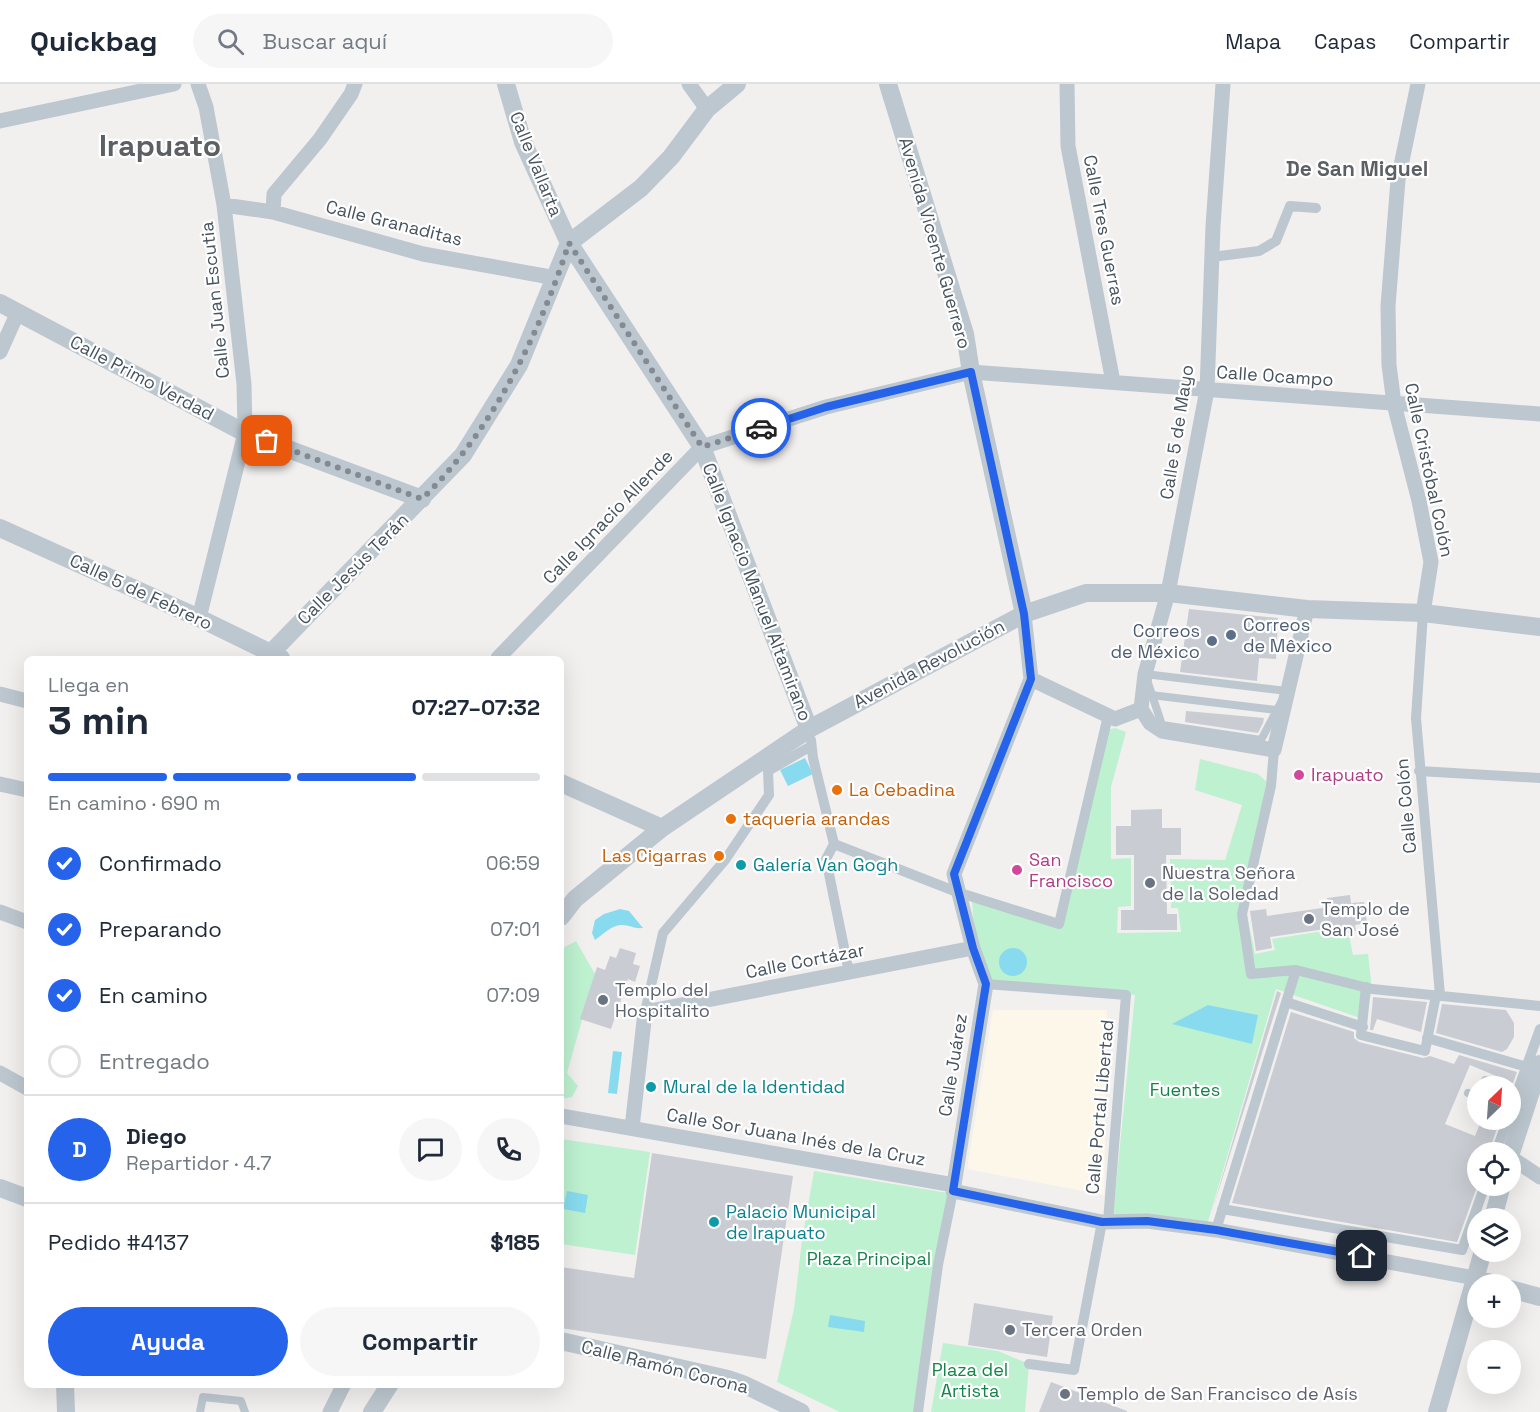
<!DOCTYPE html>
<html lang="es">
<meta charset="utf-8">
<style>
:root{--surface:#fff;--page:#f6f6f7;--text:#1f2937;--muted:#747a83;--line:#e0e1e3;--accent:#2563eb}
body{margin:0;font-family:"Space Grotesk",sans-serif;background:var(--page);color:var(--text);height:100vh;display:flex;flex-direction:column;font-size:22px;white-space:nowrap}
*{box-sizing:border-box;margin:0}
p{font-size:20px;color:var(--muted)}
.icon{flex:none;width:33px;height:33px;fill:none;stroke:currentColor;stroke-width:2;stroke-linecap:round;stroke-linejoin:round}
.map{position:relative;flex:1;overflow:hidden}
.details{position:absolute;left:24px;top:572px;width:540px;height:732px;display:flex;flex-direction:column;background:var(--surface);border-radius:9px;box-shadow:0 6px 24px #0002}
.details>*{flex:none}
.needle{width:39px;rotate:25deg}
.buttons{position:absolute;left:1467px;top:992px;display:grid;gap:12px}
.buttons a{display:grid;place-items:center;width:54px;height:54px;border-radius:50%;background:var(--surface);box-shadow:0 6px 24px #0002;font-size:30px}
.pin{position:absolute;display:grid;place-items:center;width:51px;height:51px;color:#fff;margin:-26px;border-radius:12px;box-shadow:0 3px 9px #0006}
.courier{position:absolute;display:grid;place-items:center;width:60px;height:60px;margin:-30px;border:4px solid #2563eb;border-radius:50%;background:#fff;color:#222;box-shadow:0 2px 8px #0007}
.headline em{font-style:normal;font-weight:700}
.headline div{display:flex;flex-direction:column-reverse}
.headline{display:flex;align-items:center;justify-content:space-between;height:102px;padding:0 24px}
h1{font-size:39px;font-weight:700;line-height:45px}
.bar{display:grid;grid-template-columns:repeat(4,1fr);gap:9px 6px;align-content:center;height:72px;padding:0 24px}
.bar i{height:8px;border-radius:4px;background:var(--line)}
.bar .on{background:var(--accent)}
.bar p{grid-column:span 4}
.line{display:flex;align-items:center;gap:15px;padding:0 24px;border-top:2px solid var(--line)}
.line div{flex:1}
.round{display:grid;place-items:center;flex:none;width:63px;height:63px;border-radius:32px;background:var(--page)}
ol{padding:0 24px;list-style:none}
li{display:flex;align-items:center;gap:18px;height:66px}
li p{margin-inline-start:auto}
li .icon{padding:6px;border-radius:50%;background:var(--accent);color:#fff;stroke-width:4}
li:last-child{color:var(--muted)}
li i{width:33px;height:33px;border:3px solid var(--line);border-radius:50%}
.primary-button{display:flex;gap:12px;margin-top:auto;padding:12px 24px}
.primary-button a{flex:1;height:69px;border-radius:36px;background:var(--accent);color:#fff;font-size:24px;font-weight:700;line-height:69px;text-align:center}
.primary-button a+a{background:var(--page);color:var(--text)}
header{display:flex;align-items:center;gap:36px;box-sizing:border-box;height:84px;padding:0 30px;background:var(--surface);border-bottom:2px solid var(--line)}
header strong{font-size:28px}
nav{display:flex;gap:33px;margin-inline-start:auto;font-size:21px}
.search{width:420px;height:54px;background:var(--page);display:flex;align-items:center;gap:15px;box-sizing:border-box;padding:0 21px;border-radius:33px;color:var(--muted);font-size:22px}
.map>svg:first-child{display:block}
</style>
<header>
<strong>Quickbag</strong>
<div class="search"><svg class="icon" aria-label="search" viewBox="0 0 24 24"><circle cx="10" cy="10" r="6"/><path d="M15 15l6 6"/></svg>Buscar aquí</div>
<nav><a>Mapa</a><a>Capas</a><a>Compartir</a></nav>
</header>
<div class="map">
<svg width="1540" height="1328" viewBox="0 0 1540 1328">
<rect width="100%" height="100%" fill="#f2efef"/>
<path fill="#fdf7e9" d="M993,926H1107L1104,1111L967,1085Z"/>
<path fill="#bdf1d0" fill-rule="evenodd" d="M1115,644L1126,648L1111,703V775L1131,774V822L1118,823L1117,849L1181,848L1178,824H1171L1170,775L1225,776L1242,721L1195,706L1200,675L1258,690L1271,702L1246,826L1255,870L1275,866L1272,855L1331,846L1333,854L1349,851L1353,871L1368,870L1372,905L1366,936L1276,905L1207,1141L1113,1132L1135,911L993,897L975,858L972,817L1059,840L1108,646ZM1208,921L1257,931L1252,960H1251Z
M576,857L595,890L567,989L578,1002L572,1013L561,1015V865Z
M561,1055L650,1068L635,1171L561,1160Z
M814,1087L948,1109L913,1328H840L777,1298L794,1225L802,1156Z
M943,1259L998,1267L1029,1280L1025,1328H931Z"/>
<path fill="#88dbef" d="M805,674L813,690L788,702L780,686Z
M620,825L629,827L643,844C634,845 630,841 622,841C613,840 602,851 595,856L592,849L595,836L604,830Z
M999 878a14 14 0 1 1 28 0a14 14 0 1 1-28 0Z
M1208,921L1258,931L1252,960L1172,940Z
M613,967L622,968L617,1010L608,1009Z
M567,1107L588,1111L585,1129L563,1125Z
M830,1231L865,1237L864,1248L828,1243Z"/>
<path fill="#c9ccd2" d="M1189,525L1278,534L1276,575L1259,574L1257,597L1180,588Z
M1186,627L1264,634L1263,639L1258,649L1185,638Z
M1162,725V744H1181V771H1166L1167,830H1177V846H1121V826H1134V771H1116V742H1131V726Z
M1350,811L1351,819L1364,818L1367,839L1355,841L1356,847L1333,851L1332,844L1270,853L1272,864L1256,867L1250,827L1266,825L1267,832L1329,823L1327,814Z
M620,864L636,869L633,880L640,882L635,898L628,895L611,945L580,935L597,883L605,886L610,872L616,874Z
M1277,907L1281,909L1212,1127Z
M1373,913L1427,918L1421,948L1377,935L1373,946H1370Z
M1442,920L1506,926L1514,939V953L1507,965L1502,968L1436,949Z
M1291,928L1354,948V954L1359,958L1423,974L1430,972L1454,980L1459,971L1517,988L1513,999L1470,981L1445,1040L1475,1052L1482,1035H1500L1489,1068H1478V1100L1457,1158L1232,1119Z
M652,1069L793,1092L766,1275L561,1244V1183L634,1194Z
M974,1219L1053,1232L1047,1273L968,1261Z
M1051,1298L1127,1327V1328H1039Z"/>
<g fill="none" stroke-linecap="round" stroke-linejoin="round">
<path stroke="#bdc7cf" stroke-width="8" d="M1145,590L1287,607L1261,656L1162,641Z
M1151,611L1276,626
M1483,1002L1485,996L1503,1002
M1468,1009L1478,1013
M200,1328L203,1313L241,1317L245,1328"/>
<path stroke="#bdc7cf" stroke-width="10" d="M1212,173L1259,167L1276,157L1290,122L1316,124
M1423,529L1416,634L1440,911
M811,656L813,674L834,760L826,775L849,888
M1274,666L1271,702L1242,830L1251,890L1296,886L1372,905L1540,922
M1419,687L1540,694
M834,760L957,808L1059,840L1108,632
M986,900L1126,911L1108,1138
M1366,903L1361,951L1425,967L1436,911
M1286,918L1363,943
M645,928L663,849L725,776L769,711L768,687L811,662
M1427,954L1527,983
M1510,1028L1540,945
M1496,1068L1508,1035
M1222,1125L1462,1166L1485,1101
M1216,1146L1296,886
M1029,1280L1074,1286L1102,1138
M918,1328L938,1181L953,1107"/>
<path stroke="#bdc7cf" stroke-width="15" d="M198,0L206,23L224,121L244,300L245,349L199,534
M689,0L707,25
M1067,0L1068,62L1113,298
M1418,0L1398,96L1388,222L1389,281L1394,320L1419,417L1431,478L1423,529
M0,37L174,0
M224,121L273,128L423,170L556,194
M273,128L274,110L320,55L351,10L355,0
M0,268L18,228
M1024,530L1031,595L954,790L973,864L986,900L953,1107L1102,1138L1147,1137L1216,1146L1475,1194
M498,574L702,363L826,323L971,288L1540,330
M1031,595L1115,635L1141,625
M0,610L27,617
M1141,625L1145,590L1168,509L1207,306L1213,142L1223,0
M1141,625L1150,639L1162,647L1274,666L1307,525
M0,700L27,706
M0,828L27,838
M0,989L27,1004
M561,1032L954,1101
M632,1044L645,928L973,864
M1510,1073L1540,1093
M330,1328L344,1300"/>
<path stroke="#bdc7cf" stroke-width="18" d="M506,0L523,58L569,159L702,363L809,645
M888,0L965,250L971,288L1024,530
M0,219L245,349L422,415
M0,444L199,534L281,574
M266,574L463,371L519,281L569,159L641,104L671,73L707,25L737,0
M561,699L662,744
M561,833L575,815L662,744L809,645L1024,530L1086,509H1168L1307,525L1423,529L1540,543
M1510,1072L1540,980
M0,1104L27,1114
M1493,1134L1502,1101
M1475,1194L1495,1200
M1510,1205L1540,1213
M561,1257L728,1295L745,1301L801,1328
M65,1300L66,1328
M372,1328L390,1300
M1437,1328L1483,1167"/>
</g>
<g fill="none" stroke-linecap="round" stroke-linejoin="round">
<path stroke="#838a91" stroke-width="6" stroke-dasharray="0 10.8" d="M267,357L422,415C493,346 539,251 569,159L702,363L761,344"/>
<path stroke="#2563eb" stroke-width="8" d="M761,344L826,323L971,288L1024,530L1031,595L954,790L973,864L986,900L953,1107L1102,1138L1147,1137L1216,1146L1362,1172"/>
</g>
<g fill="#5c6f8a" stroke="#fff" stroke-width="2">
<circle cx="1231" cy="551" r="6"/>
<circle cx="1212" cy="557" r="6"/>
</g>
<g fill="#d1479c" stroke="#fff" stroke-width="2">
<circle cx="1299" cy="691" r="6"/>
<circle cx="1017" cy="786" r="6"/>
</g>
<g fill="#e8710a" stroke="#fff" stroke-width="2">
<circle cx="837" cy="706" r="6"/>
<circle cx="731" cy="735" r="6"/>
<circle cx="719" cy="772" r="6"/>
</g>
<g fill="#0f9aa8" stroke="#fff" stroke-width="2">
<circle cx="741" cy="781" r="6"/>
<circle cx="651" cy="1003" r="6"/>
<circle cx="714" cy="1138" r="6"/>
</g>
<g fill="#6b7280" stroke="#fff" stroke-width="2">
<circle cx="1150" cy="799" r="6"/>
<circle cx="1309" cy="835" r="6"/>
<circle cx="603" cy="916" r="6"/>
<circle cx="1010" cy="1246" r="6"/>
<circle cx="1065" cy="1310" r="6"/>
</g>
<g text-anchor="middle" stroke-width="4.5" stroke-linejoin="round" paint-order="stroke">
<g font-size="18" fill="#47535e" stroke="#fff">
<text transform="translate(536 80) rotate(68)" y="6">Calle Vallarta</text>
<text transform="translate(394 139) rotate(14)" y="6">Calle Granaditas</text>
<text transform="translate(1104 146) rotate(79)" y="6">Calle Tres Guerras</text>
<text transform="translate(935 159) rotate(74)" y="6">Avenida Vicente Guerrero</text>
<text transform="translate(215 216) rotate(-96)" y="6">Calle Juan Escutia</text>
<text transform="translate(1275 292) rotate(4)" y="6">Calle Ocampo</text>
<text transform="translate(142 294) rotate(28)" y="6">Calle Primo Verdad</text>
<text transform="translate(1177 348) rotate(-81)" y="6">Calle 5 de Mayo</text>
<text transform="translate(1429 386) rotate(78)" y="6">Calle Cristóbal Colón</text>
<text transform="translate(608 433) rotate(-46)" y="6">Calle Ignacio Allende</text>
<text transform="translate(353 485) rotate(-45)" y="6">Calle Jesús Terán</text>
<text transform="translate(141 508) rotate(25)" y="6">Calle 5 de Febrero</text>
<text transform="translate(757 508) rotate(69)" y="6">Calle Ignacio Manuel Altamirano</text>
<text transform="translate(929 580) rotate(-28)" y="6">Avenida Revolución</text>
<text transform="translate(1406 722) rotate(-95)" y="6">Calle Colón</text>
<text transform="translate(805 877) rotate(-11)" y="6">Calle Cortázar</text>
<text transform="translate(953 981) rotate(-81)" y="6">Calle Juárez</text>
<text transform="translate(1100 1023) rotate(-85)" y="6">Calle Portal Libertad</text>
<text transform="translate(796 1053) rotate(10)" y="6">Calle Sor Juana Inés de la Cruz</text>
<text transform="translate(665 1283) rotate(14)" y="6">Calle Ramón Corona</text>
</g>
<g font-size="18" fill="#4e5e75" stroke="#fff" text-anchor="start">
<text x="1243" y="547">Correos<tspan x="1243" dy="21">de Mêxico</tspan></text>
<text x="1200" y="553" text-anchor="end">Correos<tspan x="1200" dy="21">de México</tspan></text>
</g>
<g font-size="18" fill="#b23c85" stroke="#fff" text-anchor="start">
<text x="1311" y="697">Irapuato</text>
<text x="1029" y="782">San<tspan x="1029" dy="21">Francisco</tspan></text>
</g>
<g font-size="18" fill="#c56008" stroke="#fff" text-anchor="start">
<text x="849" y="712">La Cebadina</text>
<text x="743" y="741">taqueria arandas</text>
<text x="707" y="778" text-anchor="end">Las Cigarras</text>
</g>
<g font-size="18" fill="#0d838f" stroke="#fff" text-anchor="start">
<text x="753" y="787">Galería Van Gogh</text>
<text x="663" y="1009">Mural de la Identidad</text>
<text x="726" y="1134">Palacio Municipal<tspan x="726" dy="21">de Irapuato</tspan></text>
</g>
<g font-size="18" fill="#5b616d" stroke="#fff" text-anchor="start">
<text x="1162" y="795">Nuestra Señora<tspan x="1162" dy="21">de la Soledad</tspan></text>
<text x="1321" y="831">Templo de<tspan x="1321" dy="21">San José</tspan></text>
<text x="615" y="912">Templo del<tspan x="615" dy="21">Hospitalito</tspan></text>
<text x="1022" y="1252">Tercera Orden</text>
<text x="1077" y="1316">Templo de San Francisco de Asís</text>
</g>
<g font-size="18" fill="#14834a" stroke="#fff">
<text x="1185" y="1012">Fuentes</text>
<text x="869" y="1181">Plaza Principal</text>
<text x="970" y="1292">Plaza del<tspan x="970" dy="21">Artista</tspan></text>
</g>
<g font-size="21" font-weight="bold" fill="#5c6065" stroke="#fff">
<text x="1357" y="92">De San Miguel</text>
</g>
<g font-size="30" font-weight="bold" fill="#5c6065" stroke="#fff">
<text x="160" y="72">Irapuato</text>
</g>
</g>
</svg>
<div class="buttons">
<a><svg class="needle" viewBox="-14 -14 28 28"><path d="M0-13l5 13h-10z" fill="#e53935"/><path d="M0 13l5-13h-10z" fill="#747a83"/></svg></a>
<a><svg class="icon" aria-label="locate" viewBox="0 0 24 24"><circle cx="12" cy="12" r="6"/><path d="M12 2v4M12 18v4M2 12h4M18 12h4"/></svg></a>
<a><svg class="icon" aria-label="layers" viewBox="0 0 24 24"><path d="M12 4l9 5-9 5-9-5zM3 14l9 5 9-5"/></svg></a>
<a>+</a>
<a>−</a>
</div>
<div class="pin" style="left:267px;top:357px;background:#ea580c"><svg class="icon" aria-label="bag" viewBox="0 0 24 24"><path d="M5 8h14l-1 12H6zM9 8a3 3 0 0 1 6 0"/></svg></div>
<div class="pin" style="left:1362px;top:1172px;background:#1f2937"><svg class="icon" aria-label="home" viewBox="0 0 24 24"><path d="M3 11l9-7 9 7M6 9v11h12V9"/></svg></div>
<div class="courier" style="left:761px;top:344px"><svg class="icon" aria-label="car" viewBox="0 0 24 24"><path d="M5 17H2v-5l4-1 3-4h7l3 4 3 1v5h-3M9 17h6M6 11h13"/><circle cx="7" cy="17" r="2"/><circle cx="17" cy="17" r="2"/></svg></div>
<section class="details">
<div class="headline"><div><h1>3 min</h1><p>Llega en</p></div><em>07:27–07:32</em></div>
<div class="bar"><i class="on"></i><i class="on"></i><i class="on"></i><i></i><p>En camino · 690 m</p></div>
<ol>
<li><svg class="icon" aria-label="check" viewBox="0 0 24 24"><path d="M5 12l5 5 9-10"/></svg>Confirmado<p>06:59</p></li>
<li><svg class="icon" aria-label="check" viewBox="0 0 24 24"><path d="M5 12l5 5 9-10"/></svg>Preparando<p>07:01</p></li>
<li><svg class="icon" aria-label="check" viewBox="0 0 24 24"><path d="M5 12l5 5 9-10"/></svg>En camino<p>07:09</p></li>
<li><i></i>Entregado</li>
</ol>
<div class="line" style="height:108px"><b class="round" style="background:var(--accent);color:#fff">D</b><div><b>Diego</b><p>Repartidor · 4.7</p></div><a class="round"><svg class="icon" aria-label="chat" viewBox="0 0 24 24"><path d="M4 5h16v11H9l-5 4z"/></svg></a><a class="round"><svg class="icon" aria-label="phone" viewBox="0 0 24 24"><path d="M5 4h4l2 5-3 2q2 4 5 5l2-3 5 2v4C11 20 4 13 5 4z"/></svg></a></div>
<div class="line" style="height:78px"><div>Pedido #4137</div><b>$185</b></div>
<div class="primary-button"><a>Ayuda</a><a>Compartir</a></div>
</section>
</div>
